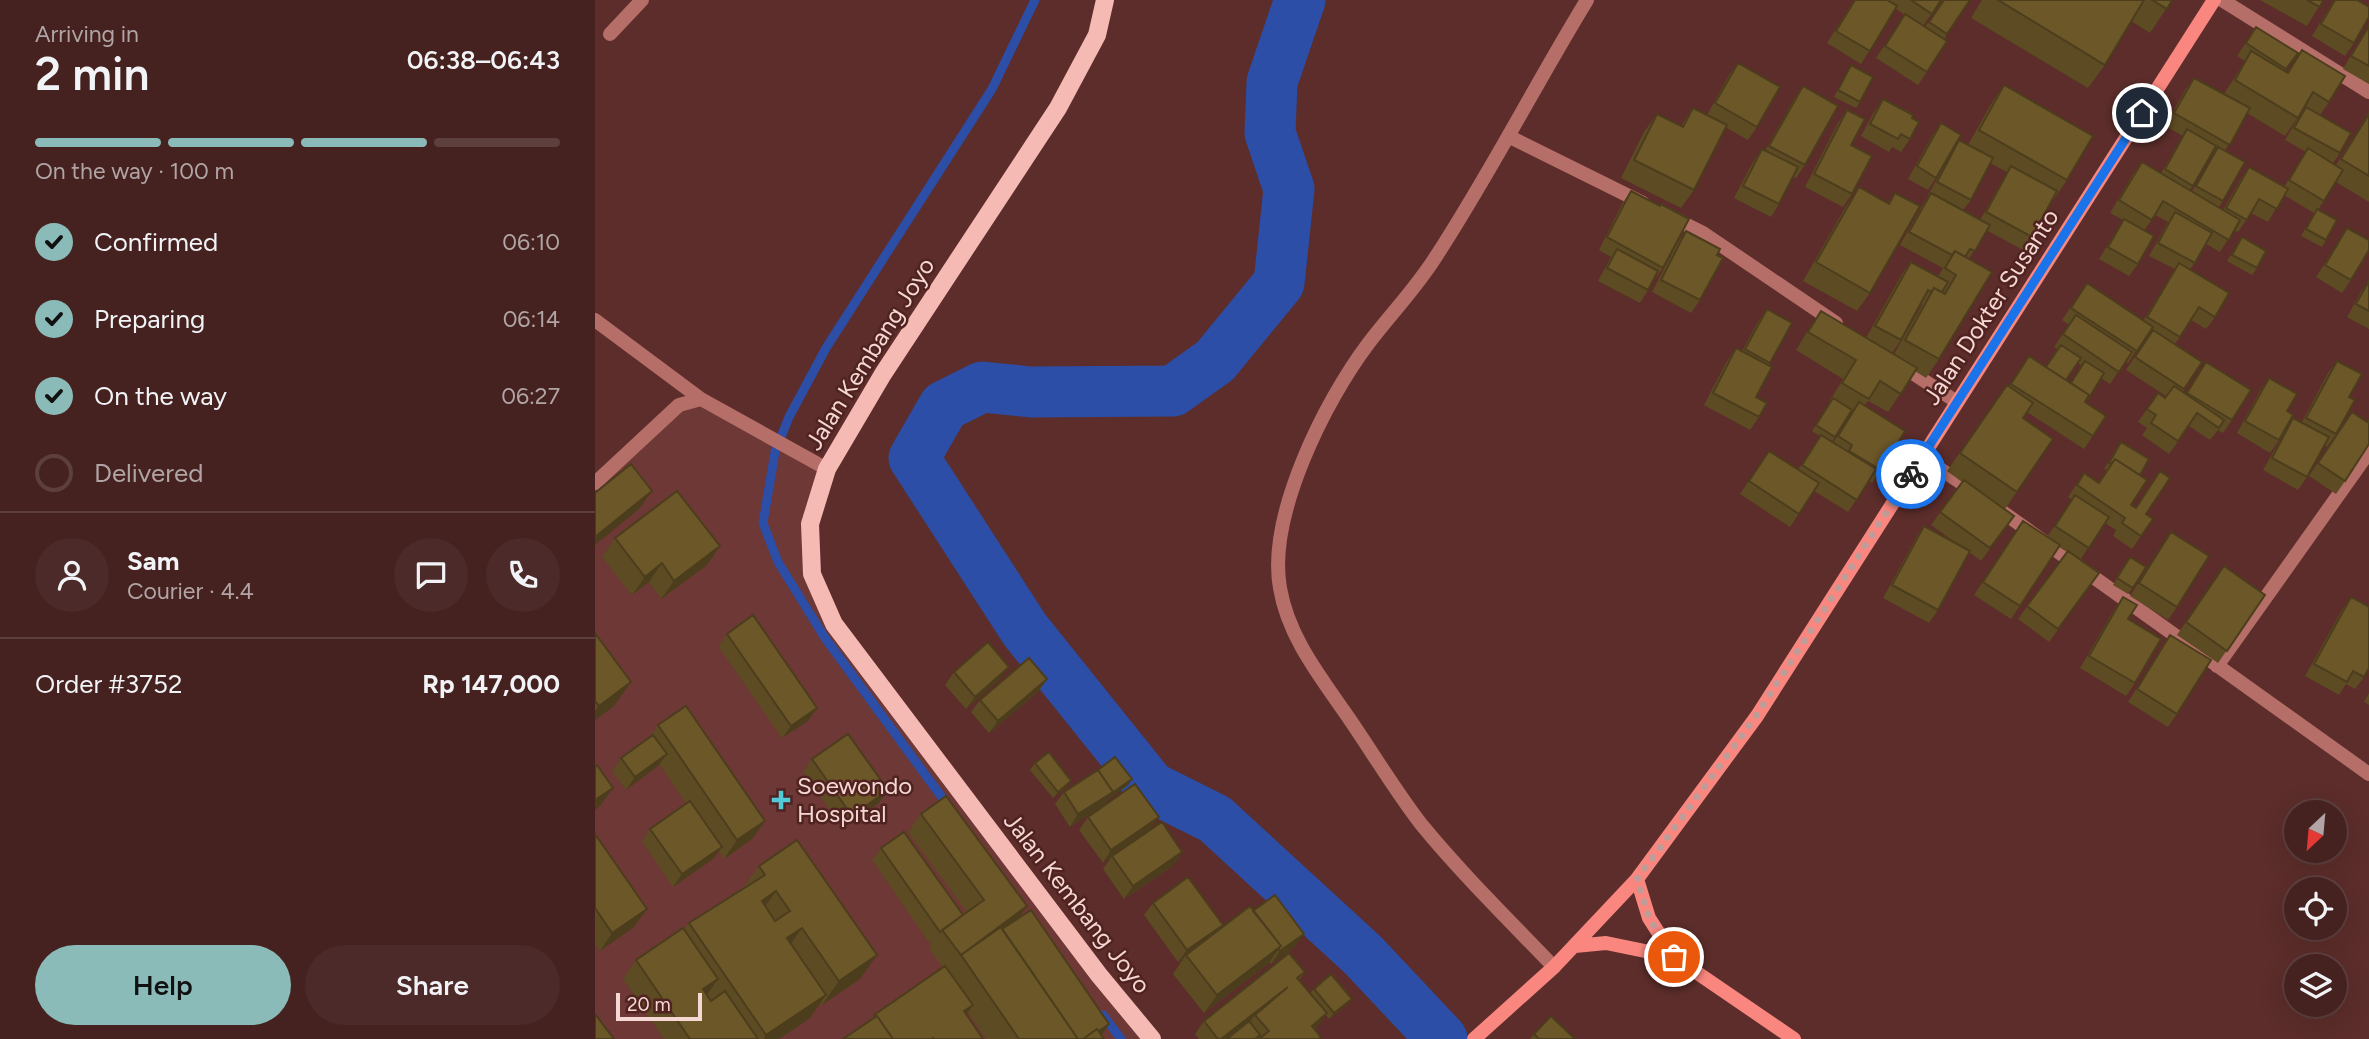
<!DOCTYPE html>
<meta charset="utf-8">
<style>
:root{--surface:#452220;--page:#4c2a29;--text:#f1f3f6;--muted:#b0a4a5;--line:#5d3f3e;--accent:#8bbbb9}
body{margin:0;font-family:Figtree,sans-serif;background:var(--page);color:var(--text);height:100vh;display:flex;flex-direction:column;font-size:26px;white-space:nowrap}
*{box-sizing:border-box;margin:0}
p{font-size:23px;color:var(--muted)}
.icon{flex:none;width:38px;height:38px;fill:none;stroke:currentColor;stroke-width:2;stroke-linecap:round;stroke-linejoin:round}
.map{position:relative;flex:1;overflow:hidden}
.details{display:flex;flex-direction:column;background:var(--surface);width:595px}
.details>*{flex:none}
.needle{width:46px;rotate:206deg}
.buttons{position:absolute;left:1689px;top:800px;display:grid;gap:14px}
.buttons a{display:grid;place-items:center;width:63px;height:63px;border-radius:50%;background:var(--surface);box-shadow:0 7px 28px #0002,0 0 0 2px var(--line);font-size:35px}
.scale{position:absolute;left:21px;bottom:18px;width:86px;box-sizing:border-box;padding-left:7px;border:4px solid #f5d7d3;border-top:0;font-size:19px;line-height:24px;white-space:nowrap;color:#f5d7d3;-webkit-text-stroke:5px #502320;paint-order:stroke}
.pin{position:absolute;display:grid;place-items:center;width:60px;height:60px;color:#fff;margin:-30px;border:4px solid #fff;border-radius:50%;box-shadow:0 2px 7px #0007}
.courier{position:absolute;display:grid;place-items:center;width:70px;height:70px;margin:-35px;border:5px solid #1a73e8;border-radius:50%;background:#fff;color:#222;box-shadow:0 2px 9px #0007}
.overview em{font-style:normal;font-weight:600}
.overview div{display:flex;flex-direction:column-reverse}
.overview{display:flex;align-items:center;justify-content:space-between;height:119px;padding:0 35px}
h1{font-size:46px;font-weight:600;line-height:52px}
.bar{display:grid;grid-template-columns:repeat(4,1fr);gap:10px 7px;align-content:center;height:84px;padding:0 35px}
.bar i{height:9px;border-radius:5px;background:var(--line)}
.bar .active{background:var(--accent)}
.bar p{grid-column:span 4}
.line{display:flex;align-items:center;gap:18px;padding:0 35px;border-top:2px solid var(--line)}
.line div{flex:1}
.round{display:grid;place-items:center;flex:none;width:74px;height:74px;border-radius:37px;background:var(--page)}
ol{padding:0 35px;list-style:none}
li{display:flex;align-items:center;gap:21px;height:77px}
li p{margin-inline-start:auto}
li .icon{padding:7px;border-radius:50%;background:var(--accent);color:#111;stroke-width:4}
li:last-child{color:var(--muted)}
li i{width:38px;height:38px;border:4px solid var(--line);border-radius:50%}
.action{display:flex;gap:14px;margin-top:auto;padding:14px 35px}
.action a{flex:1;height:80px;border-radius:42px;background:var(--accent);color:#111;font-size:28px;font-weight:600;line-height:80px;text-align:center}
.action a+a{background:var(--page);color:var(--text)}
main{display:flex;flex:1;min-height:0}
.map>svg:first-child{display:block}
</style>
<main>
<section class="details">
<div class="overview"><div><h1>2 min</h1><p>Arriving in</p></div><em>06:38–06:43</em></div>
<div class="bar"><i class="active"></i><i class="active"></i><i class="active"></i><i></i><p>On the way · 100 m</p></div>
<ol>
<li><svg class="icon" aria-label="check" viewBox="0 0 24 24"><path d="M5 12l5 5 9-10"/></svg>Confirmed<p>06:10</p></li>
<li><svg class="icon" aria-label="check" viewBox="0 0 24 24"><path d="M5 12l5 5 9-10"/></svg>Preparing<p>06:14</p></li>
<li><svg class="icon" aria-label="check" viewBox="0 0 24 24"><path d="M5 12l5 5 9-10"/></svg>On the way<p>06:27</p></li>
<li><i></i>Delivered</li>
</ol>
<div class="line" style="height:126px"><a class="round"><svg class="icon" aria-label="person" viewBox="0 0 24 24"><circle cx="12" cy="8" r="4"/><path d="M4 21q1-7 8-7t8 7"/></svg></a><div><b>Sam</b><p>Courier · 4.4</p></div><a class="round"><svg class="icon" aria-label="chat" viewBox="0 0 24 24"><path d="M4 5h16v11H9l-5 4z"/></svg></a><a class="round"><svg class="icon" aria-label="phone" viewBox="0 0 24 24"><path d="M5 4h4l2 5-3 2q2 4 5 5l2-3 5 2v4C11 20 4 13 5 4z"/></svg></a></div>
<div class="line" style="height:91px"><div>Order #3752</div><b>Rp 147,000</b></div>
<div class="action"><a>Help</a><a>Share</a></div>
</section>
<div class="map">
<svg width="1774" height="1039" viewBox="0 0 1774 1039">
<rect width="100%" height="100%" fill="#5c2d2a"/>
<path fill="#6d3835" d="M95,400L232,469L215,524L217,574L239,624L557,1039H0V483Z"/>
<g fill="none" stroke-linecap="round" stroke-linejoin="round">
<path stroke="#2c4ea6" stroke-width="9" d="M354,807L230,638L183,562L168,523L180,452L194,417L231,348L397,89L440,0
M508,1015L526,1039"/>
<path stroke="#2c4ea6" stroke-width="51" d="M705,0L677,82L675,133L694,189L684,283L620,361L578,391L436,392L387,387L349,406L319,458L430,630L556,787L620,819L768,955L847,1039"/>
<path stroke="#b66e68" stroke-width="14" d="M1627,0L1774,92
M15,34L47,0
M915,137L1048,203
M1076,217L1108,233L1241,323
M0,320L106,399L232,469
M1302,363L1362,402
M1327,457L1380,492
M0,483L84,405L106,399
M1402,508L1774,774
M1622,666L1774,452
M959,967C914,920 867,874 826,824C799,789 776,750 751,714C724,675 693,636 685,588C672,516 730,401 773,344C795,315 821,288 840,258C895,174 940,85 992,0"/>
<path stroke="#f9877f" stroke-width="14" d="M1042,879L1054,918L1079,957L1199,1039
M980,946L1011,943L1079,957
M879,1039L959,967L1042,879L1162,716L1619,0"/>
<path stroke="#f6bab5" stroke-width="18" d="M510,0L502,35L463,108L288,374L232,469L215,524L217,574L239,624L504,975L557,1039"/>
</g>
<path fill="#5d4b23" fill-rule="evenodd" d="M1259,0H1346L1328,26L1330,27L1348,0H1375L1349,39L1332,72L1323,85L1281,58L1310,15L1301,9L1266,64L1232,43Z
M1387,0H1577L1555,33L1536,21L1510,65L1493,88L1376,18Z
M1665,0H1728L1712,26Z
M1739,0H1762L1759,43L1750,56L1717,36Z
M1774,24V84L1748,69Z
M1661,27L1703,53L1690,71L1692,72L1707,50L1734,102L1725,115L1745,153L1738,163L1741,165L1774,112V202L1741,182L1723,210L1731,240L1727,247L1706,236L1719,213L1689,195L1673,222L1656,213L1643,232L1639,230L1625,252L1611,244L1595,270L1620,317L1611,329L1596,320L1580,344L1607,362L1588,392L1590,394L1611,362L1637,420L1628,433L1623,430L1615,440L1594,426L1574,454L1547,435L1552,428L1543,422L1563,393L1570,398L1571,396L1531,370L1553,336L1552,335L1533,363L1530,362L1515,384L1506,378L1490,403L1511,416L1489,449L1432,412L1428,418L1458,439L1410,509L1419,516L1386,561L1374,552L1343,610L1334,623L1288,598L1321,538L1329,526L1361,543L1336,525L1367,482L1352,471L1399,404L1414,387L1434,356L1451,367L1462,349L1459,347L1474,325L1467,320L1492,283L1548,321L1580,269L1554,256L1573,222L1560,215L1549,231L1543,264L1534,276L1504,259L1528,220L1515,213L1538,174L1547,162L1566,173L1588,136L1570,126L1590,90L1599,78L1629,94L1650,61L1642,56ZM1707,111L1690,140L1711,152L1689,187L1654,167L1645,180L1628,210L1624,207L1628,201L1630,151L1652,113L1690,136ZM1617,152L1619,153L1597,191L1595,190ZM1483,363L1487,366L1476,383L1471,380Z
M1143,63L1162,127L1153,140L1130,127L1099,190L1086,208L1026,178L1049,132L1062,114L1086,126L1098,108L1112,115L1134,75Z
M1256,65L1265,102L1261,108L1239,97Z
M1409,85L1472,180L1459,199L1458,198L1437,237L1428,250L1391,230L1374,259L1344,359L1331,378L1320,371L1293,412L1273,401L1269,406L1286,470L1277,483L1274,481L1253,512L1219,491L1195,527L1145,494L1174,451L1203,470L1225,436L1217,431L1235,402H1234L1248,379L1201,350L1213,330L1226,311L1271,338L1307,274L1316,262L1343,276L1348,268L1305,245L1327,206L1334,195H1333L1355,155L1341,178L1333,190L1313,179L1337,136L1346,123L1356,152L1364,140L1373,145L1396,104ZM1395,163L1412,172L1385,220L1368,210L1376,200ZM1326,304L1327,305L1299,354L1297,353L1306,340ZM1254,414L1255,415L1238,443L1237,442Z
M1208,86L1210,165L1201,178L1198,177L1184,204L1176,217L1139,198L1158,162L1167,149L1170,151L1199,99Z
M1288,99L1317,118L1315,139L1306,152L1297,147L1294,152L1266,136L1279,112Z
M1252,110L1256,145L1257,194L1248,207L1210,187L1243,123Z
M1264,187L1293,203L1300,193L1275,293L1262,311L1208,281L1251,206Z
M1036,191L1068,268L1059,280L1045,303L1003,281L1016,257L1004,250L1027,204Z
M1752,228L1756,280L1747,293L1721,277Z
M1091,231L1122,255L1105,300L1096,313L1057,292L1082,243Z
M1647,237L1662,268L1657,275L1632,261Z
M1774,281V329L1752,317L1766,292Z
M1172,309L1197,323L1174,366L1161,397L1164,417L1155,430L1109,405L1132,361L1141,348L1147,351L1163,322Z
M1742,361L1754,397L1741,434L1732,447L1730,445L1712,477L1703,490L1668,470L1690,431L1698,418L1707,422L1733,373Z
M1674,378L1692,411L1684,440L1675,453L1642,433L1665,391Z
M1748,424L1750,481L1741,494L1714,476Z
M1526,442L1545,475L1536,505L1558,519L1537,549L1518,536L1521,530L1510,523L1485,560L1504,573L1454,642L1423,619L1472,552L1464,547L1416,619L1379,595L1419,534L1452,537L1477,500L1473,497L1489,473L1504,483L1512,470L1509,469Z
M1576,532L1582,607L1573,620L1535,596Z
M20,538L112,565L66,599L54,582L37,595L7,557Z
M1531,564L1538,588L1533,594L1518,585Z
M1629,566L1670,595L1623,663L1582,635Z
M1528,597L1533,619L1540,683L1531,696L1485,668L1519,610Z
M1756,597L1769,677L1760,689L1751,684L1744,695L1710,676L1747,610Z
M0,633L19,706L0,720Z
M132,634L222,708L213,721L187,738L123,646Z
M1575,635L1582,714L1573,727L1533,702Z
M359,672L405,679L371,709L350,685Z
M452,679L443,692L394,733L376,712L385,700Z
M1774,693V705L1769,702Z
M63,725L170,821L157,839L129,859L124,851L118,859L78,887L47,841L55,829L91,803L64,764L31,790L17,771L26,758L55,737Z
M217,759L293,790L284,803L248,828L208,772Z
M440,763L476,781L472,787L458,798L435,770Z
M537,779L533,785L513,799L509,805L475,827L460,804L469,792Z
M326,814L432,906L423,918L514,1024L507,1035L509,1039H391L373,1012L371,1014L388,1039H248L275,1021L279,1015L348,967L334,949L338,943L336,945L277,860L286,848L368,915L372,912L313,832Z
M493,817L555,830L587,852L579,865L529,899L508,869L517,856L508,863L484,830Z
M0,834L52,909L39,927L5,951L0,945Z
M164,866L265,979L227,1005L225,1003L214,1019L184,1039H69L28,979L41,960L89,930L94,923L148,888Z
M558,903L628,925L624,929L658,911L700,947L676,964L674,962L673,964L609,1013L578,974L588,959L583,962L549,915Z
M710,972L704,980L715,993L719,989L752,1005L734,1019L731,1015L723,1026L720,1029L724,1039H604L600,1034L609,1021Z
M939,1034L980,1039H935Z"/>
<path fill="#4c3d1d" d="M57,491L44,509L0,545V537Z
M125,546L112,565L66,599L79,581Z
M67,563L54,582L37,595L50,577Z
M414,667L405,679L371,709L380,697Z
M452,679L443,692L394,733L403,721Z
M36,682L19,706L0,720V711L4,706Z
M222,708L213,721L187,738L196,726Z
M72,754L63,766L31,790L40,777Z
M537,779L533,785L513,800L517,793Z
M476,781L472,787L458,798L463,792Z
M18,788L5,806L0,810V800Z
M293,790L284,803L248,828L257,816Z
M518,792L509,805L475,827L483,814Z
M564,817L555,830L508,863L516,850Z
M170,821L157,839L129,859L142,840Z
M127,847L118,859L78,887L87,874Z
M587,852L579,865L529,899L538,886Z
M181,891L164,915L167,901Z
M432,906L419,925L366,955Z
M52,909L39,927L5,951L17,933Z
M628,925L619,937L591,955L588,959L583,962L592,950Z
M207,928L190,952L192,938Z
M709,934L700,947L676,964L685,951Z
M686,946L673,964L609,1013L622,995Z
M282,955L265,979L227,1005L244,981Z
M123,979L110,998L108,989Z
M693,987L660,1015L654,1023L634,1039H626Z
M231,995L214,1019L184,1039H169L171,1035Z
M757,999L752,1005L734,1019L739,1013Z
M378,1005L365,1023L369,1011Z
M732,1013L723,1026L708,1039L717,1026Z
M514,1024L504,1039H492Z"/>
<path fill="#6c5729" stroke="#4c3d1d" stroke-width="2" fill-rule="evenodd" d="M1260,0H1292L1302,6L1275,51L1241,31Z
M1316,0H1346L1337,14Z
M1349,0H1375L1352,34L1334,22Z
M1403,0H1549L1510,65Z
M1557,0H1577L1572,9Z
M1712,0H1728L1725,7Z
M1740,0H1762L1774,7V17L1759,43L1726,24Z
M1310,14L1352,41L1332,72L1290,46Z
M1774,26V66L1756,56Z
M1661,27L1703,53L1691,69L1651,43Z
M1707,50L1750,76L1734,102L1718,92L1703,118L1640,80L1656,51L1693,73Z
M1143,63L1185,87L1162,127L1120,103Z
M1256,65L1278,77L1265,102L1243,90Z
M1599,78L1655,108L1635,145L1579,113Z
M1409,85L1498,136L1472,180L1384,130Z
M1208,86L1243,106L1210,165L1174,146Z
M1288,99L1318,115L1317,118L1324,122L1315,139L1306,134L1303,139L1275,124Z
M1711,107L1756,133L1745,153L1699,128Z
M1098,108L1132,125L1099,190L1039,160L1062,114L1088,127Z
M1252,110L1270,119L1256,145L1277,156L1257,194L1219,174Z
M1774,114V176L1746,159Z
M1346,123L1366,135L1341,178L1322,166Z
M1592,129L1621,146L1598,186L1570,169Z
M1364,140L1398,158L1376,200L1342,182Z
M1623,147L1650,162L1628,201L1601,186Z
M1713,148L1748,170L1729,201L1694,180Z
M1167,149L1203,167L1184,204L1148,186Z
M1547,162L1645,220L1634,240L1568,201L1557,220L1524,200Z
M1416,166L1462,191L1437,237L1391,212Z
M1654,167L1693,189L1682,209L1664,199L1652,220L1631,208Z
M1264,187L1294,204L1300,193L1325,206L1275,293L1221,262Z
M1036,191L1065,206L1066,204L1094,219L1068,268L1012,237Z
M1336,193L1395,225L1380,251L1375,249L1370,257L1360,251L1357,255L1314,232Z
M1722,209L1742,220L1731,240L1711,229Z
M1580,212L1617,233L1600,263L1563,243Z
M1529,219L1559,236L1543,264L1513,247Z
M1752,228L1774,240V250L1756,280L1730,265Z
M1091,231L1125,249L1122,255L1128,258L1105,300L1066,280Z
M1647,237L1671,251L1662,268L1637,255Z
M1022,249L1063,271L1053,290L1012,268Z
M1360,251L1397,272L1344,359L1310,340L1339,288L1350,294L1361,275L1350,268Z
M1316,262L1353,282L1347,292L1339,288L1336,292L1333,290L1306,340L1280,326Z
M1584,263L1634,293L1620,317L1604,307L1585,337L1552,317Z
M1774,281V311L1761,304Z
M1492,283L1558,327L1542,351L1476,308Z
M1172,309L1197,323L1175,363L1150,349Z
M1226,311L1322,368L1306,394L1285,381L1274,399L1247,383L1261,360L1213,332Z
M1481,315L1537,352L1524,372L1468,334Z
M1558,330L1607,362L1589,389L1540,357Z
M1466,345L1486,358L1471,380L1451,367Z
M1141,348L1177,367L1161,397L1172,403L1164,417L1118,393Z
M1434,356L1494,395L1490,402L1511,416L1498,436L1416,384Z
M1490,361L1509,373L1494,398H1493L1494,395L1476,383Z
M1742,361L1767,374L1754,397L1760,400L1741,434L1711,418Z
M1611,362L1656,390L1637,420L1592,393Z
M1674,378L1702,394L1692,411L1698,415L1684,440L1650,421Z
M1412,385L1438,403L1428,418L1458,439L1422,492L1365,453Z
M1579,386L1629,420L1624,428L1602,413L1583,441L1556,423L1561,415L1552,409L1563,393L1570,398Z
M1238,398L1257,410L1240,437L1221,425Z
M1264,402L1310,431L1286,470L1254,451L1257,445L1243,436Z
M1757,412L1772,422L1774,420V444L1750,481L1723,463Z
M1698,418L1734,437L1712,477L1677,458Z
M1226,435L1281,469L1262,500L1207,465Z
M1526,442L1554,459L1545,475L1520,459L1516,464L1514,463Z
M1174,451L1224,483L1204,514L1154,481Z
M1520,459L1552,480L1536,505L1541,508L1565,471L1575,478L1551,514L1558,519L1546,536L1527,523L1530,518L1482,485L1489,473L1504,483Z
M36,464L57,491L0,537V493Z
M1369,480L1419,516L1395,548L1345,512Z
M82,491L125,546L79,581L67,563L50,577L20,538Z
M1480,495L1514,517L1494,548L1460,526Z
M1428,521L1465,545L1425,606L1388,582Z
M1329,526L1375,551L1343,610L1297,585Z
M1576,532L1614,556L1582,607L1544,583Z
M1473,551L1504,573L1463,629L1432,606Z
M1535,557L1551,567L1538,588L1522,578Z
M1629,566L1670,595L1632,651L1591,622Z
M1528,597L1542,605L1533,619L1566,639L1540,683L1494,656Z
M1756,597L1774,607V668L1769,677L1758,671L1752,682L1719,664Z
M158,615L222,708L196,726L132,634Z
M0,633L36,682L4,706L0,701Z
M1575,635L1616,660L1582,714L1542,689Z
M393,642L414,667L380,697L359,672Z
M434,658L452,679L403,721L385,700Z
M91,706L170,821L142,840L63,725Z
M253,734L293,790L257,816L217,759Z
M58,735L72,754L40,777L26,758Z
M454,752L476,781L463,792L440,763Z
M520,757L537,779L517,793L518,792L503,770Z
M2,765L18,788L0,800V767Z
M503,770L518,792L483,814L469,792Z
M540,784L564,817L516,850L493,817Z
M351,796L432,906L366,955L347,930L389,900L326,814Z
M95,801L127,847L87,874L55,829Z
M567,822L587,852L538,886L517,856Z
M309,832L368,915L345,932L286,848Z
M0,834L52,909L17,933L0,908Z
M202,840L282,955L244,981L207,928L192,938L231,995L171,1035L94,923L170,875L164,866ZM181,891L195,911L180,921L167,901Z
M593,877L628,925L592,950L558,903Z
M680,895L709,934L685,951L683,949L686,946L658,911Z
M655,906L686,946L622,995L591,955Z
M436,910L514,1024L504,1031L502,1029L488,1039H483L407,929Z
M406,927L483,1039H424L366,955Z
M88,928L123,979L108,989L116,1001L130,991L163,1039H95L41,960Z
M694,953L710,972L702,978L732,1013L717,1026L726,1037L723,1039H664L674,1031L660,1015L693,987L626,1039H623L609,1021Z
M350,966L378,1005L369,1011L388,1039H339L338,1038L337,1039H298L282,1016L280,1017L279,1015Z
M736,974L757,999L739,1013L719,989Z
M0,1014L19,1039H0Z
M282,1016L298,1039H248Z
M956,1016L980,1039H944L939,1034Z
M654,1021L665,1035L660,1039H632Z
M502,1029L509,1039H488Z"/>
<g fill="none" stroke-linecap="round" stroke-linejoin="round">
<path stroke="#bf9c98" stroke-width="7" stroke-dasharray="0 12.6" d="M1079,957L1054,918L1042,879L1161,716L1316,474"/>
<path stroke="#1a73e8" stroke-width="9" d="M1316,474L1547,113"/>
</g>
<path fill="#52cbd8" stroke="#502320" stroke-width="2.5" d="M182.5 789.5h7v7h7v7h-7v7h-7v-7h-7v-7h7z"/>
<g text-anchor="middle" stroke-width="5" stroke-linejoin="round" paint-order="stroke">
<g font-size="24" fill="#f5d7d3" stroke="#502320">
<text transform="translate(1396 307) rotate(-57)" y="8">Jalan Dokter Susanto</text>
<text transform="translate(275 354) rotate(-58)" y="8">Jalan Kembang Joyo</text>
<text transform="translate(482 903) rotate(52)" y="8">Jalan Kembang Joyo</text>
</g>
<g font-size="24" fill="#f5d7d3" stroke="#502320" text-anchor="start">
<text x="202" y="794">Soewondo<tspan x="202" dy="28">Hospital</tspan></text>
</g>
</g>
</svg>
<div class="buttons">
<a><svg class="needle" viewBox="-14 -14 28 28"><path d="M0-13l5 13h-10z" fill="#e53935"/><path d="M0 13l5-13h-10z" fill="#b0a4a5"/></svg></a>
<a><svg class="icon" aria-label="locate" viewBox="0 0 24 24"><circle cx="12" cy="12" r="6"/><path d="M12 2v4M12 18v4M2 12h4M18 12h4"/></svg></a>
<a><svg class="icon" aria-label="layers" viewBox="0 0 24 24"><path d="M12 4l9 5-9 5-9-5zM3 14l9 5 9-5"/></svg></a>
</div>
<div class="scale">20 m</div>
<div class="pin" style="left:1079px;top:957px;background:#ea580c"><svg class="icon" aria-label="bag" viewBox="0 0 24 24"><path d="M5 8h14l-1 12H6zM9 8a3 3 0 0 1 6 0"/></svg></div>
<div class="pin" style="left:1547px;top:113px;background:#1f2937"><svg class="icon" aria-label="home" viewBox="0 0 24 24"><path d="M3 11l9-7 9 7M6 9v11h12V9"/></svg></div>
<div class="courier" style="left:1316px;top:474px"><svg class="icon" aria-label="bike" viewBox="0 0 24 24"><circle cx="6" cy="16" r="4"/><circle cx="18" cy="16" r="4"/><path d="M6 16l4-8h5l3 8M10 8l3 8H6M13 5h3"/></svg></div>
</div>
</main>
